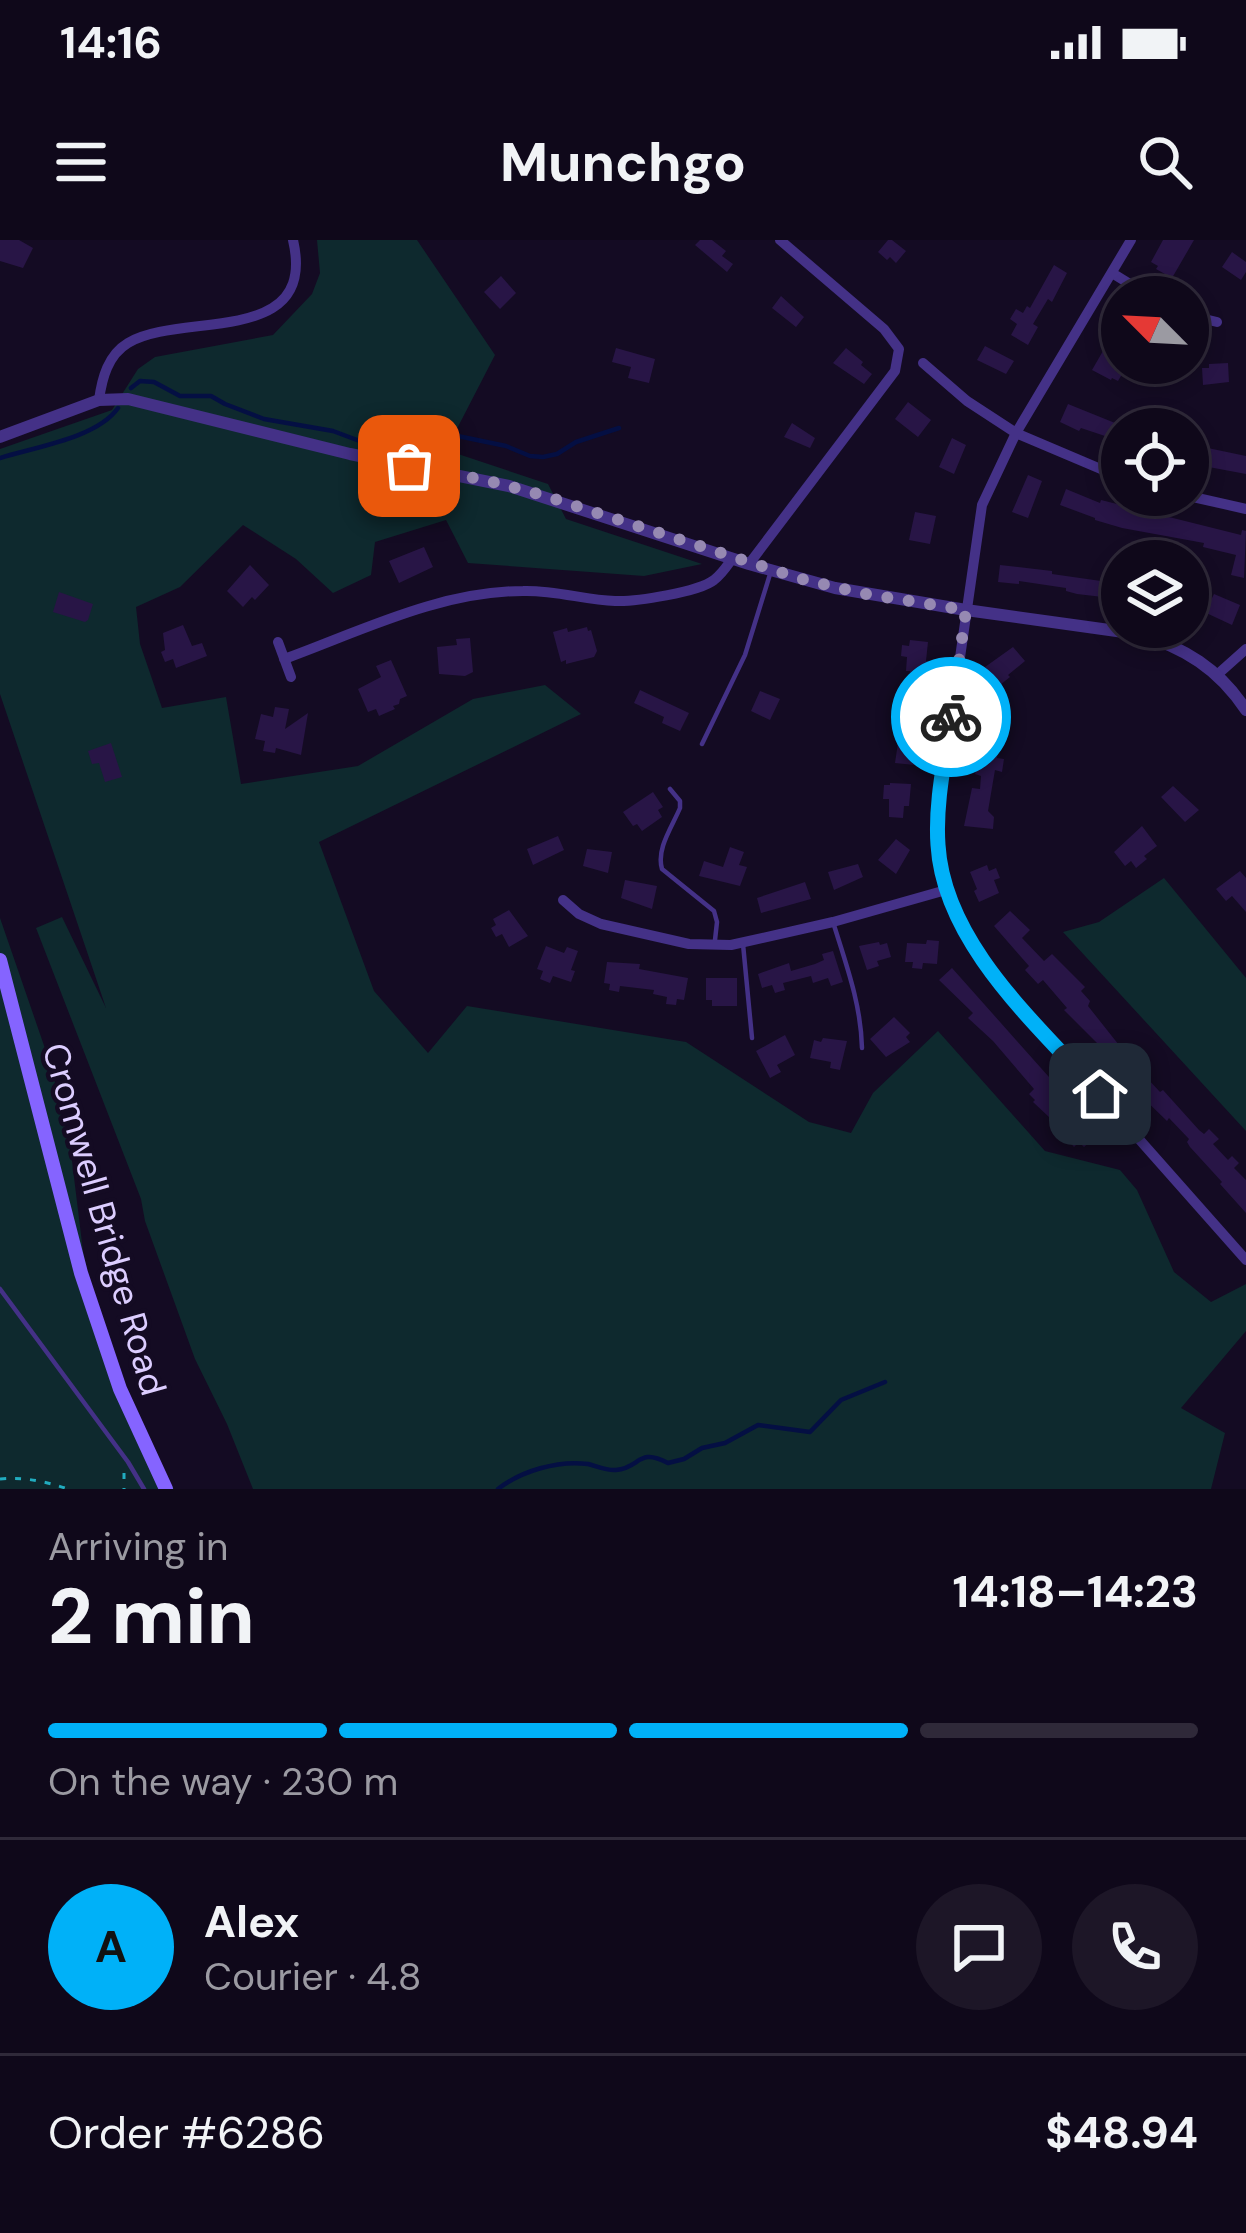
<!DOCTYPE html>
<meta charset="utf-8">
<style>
:root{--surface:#0f081a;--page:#1d1627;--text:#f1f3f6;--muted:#9b9aa2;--line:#2f2939;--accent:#00b1f8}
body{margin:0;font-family:"DM Sans",sans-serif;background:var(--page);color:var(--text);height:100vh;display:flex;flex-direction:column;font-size:45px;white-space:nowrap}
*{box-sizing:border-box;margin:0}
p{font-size:39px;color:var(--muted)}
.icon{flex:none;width:66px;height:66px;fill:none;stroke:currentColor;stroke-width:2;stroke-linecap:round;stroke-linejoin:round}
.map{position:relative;height:1249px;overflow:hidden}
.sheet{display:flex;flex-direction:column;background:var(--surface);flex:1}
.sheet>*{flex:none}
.needle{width:78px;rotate:294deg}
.tools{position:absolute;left:1101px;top:36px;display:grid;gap:24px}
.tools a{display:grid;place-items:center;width:108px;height:108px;border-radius:50%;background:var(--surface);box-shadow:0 6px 18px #0003,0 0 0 3px var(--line);font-size:60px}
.pin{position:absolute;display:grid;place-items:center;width:102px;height:102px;color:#fff;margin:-51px;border-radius:24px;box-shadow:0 6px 18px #0006}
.courier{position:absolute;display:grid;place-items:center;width:120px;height:120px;margin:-60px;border:9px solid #00b1f8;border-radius:50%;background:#fff;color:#222;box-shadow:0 3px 15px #0007}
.head em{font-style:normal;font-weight:800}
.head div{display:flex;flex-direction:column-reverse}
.head{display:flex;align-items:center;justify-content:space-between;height:204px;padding:0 48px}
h1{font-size:78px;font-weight:800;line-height:90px}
.bar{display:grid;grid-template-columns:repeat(4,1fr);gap:18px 12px;align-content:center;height:144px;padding:0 48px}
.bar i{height:15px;border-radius:9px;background:var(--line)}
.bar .active{background:var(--accent)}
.bar p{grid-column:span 4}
.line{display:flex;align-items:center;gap:30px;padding:0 48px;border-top:3px solid var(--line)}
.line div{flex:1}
.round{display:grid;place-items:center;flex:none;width:126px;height:126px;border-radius:63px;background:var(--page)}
.status{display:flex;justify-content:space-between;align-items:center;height:84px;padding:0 60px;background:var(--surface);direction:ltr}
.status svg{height:33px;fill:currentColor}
header{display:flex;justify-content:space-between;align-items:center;height:156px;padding:0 48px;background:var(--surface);font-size:54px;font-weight:800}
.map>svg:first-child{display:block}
</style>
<div class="status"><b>14:16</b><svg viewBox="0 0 49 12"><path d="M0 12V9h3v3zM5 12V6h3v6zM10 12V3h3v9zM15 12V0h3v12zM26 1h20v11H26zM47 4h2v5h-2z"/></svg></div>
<header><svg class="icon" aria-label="menu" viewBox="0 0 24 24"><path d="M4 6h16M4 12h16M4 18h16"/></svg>Munchgo<svg class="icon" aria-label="search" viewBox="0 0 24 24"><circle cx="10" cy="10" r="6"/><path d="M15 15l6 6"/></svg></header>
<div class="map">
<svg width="1246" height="1249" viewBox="0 0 1246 1249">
<rect width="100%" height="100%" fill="#140b23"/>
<path fill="#0e292e" d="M317,0H417L495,115L446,210L548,244L566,279L702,324L644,336L468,323L446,280L375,302L371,335L333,353L296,319L243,285L180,347L136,367L140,404L162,468L226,457L241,544L358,526L473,459L545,445L581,474L319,602L374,751L428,813L467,766L686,802L809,882L851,893L873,853L938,791L1045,911L1120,930L1137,950L1174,1032L1211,1062L1246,1044V1091L1181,1168L1225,1193L1211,1249H253L227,1184L195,1119L145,981L141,959L36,688L62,677L106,768L0,454V209L112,170L138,129L155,117L273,95L312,54L320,33Z
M1164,638L1246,738V891L1063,692L1099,682Z
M0,678L49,820L61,865L72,921L83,1011L102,1098L136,1187L174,1249H0Z"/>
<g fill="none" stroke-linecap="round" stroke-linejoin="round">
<path stroke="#040f43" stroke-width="4.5" d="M131,148L140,141L154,142L180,156H211L225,164L264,179L333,191L357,200L377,203L402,204L448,194L506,206L530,216L543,217L557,214L576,202L619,188
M0,218C35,207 97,198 118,168
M498,1249C521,1231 558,1220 588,1224C596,1226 608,1231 616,1230C641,1228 637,1207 668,1223L684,1219L702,1208L725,1203L758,1185L810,1192L841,1160L885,1142"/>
</g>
<path fill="#281546" d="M0,0H19L33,8L23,28L0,21Z
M700,0H712L726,11L722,16L733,24L727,32L695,5Z
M888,0H892L906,11L896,23L890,17L887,20L878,12Z
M1163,0H1194L1172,38L1156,29L1158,26L1151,22Z
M1232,12L1246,22V32L1241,40L1222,27Z
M1054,25L1067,33L1052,62L1048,59L1033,84L1038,87L1028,105L1011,95L1017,84L1010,79L1016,69L1023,73L1027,66L1030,68Z
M501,36L516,53L500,69L484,52Z
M781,56L804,77L796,87L772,68Z
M1122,78V127L1125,129L1118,141L1112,138L1111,140L1092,130Z
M985,106L1014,121L1006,134L977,120Z
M616,108L655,119L649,143L628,138L631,127L612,122Z
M846,108L863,122L861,125L872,134L864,144L833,123Z
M1161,123H1181L1188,127L1180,140L1171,134L1167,140L1155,133Z
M1228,123L1229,142L1203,145L1202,128H1209V124Z
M908,162L931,180L918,197L895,179Z
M1068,164L1120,185L1114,199L1081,188L1079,191L1060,182Z
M792,183L815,198L810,208L784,197Z
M952,198L966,205L954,234L939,227Z
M1203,207L1246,216V234L1198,225Z
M1028,235L1042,241L1028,278L1012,272Z
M1066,249L1100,263L1101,260L1241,295L1242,290L1246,291L1244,338L1231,335L1236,315L1203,307L1204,303L1122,288L1095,280V278L1060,265Z
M915,272L936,276L930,304L909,300Z
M424,307L433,327L399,343L389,321Z
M250,325L269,345L255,360L252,357L243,367L227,351Z
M1000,325L1052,331V334L1122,344L1120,359L1077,354L1066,351V348L1019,341V344L998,342Z
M59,352L93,364L88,380L85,382L53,372Z
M1214,354L1240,365L1232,385L1202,371L1189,369L1188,356L1211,360Z
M183,385L192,406L202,403L207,416L176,428L173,419L165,422L161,412L165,410L163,393Z
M587,387L588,391L591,390L597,411L594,417L566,424V420L561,422L553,392L567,388L568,392Z
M470,398L473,432L465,436L439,434L437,407L457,405L456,399Z
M910,400L928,402L926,421L929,422L915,508H917L915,525L895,523L899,496L903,497L910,431H906L907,417L901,416L902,405L909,406Z
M1013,407L1025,421L1008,435L1010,437L1000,445L985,427Z
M391,420L407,456L400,459L399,464L393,466L395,469L379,476L376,469L368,472L358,449L381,437L376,426Z
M640,450L689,473L680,491L662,483L664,477L634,463Z
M760,451L780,459L770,480L751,471Z
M984,460L1002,462L1001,469L1008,470L1005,494L1000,493L997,518L1004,519L1002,532L995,530L988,571L994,577L993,589L964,586L972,548L980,549L981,536L975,534L984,491L976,490Z
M275,467L289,469L285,489L308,473L301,515L276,508L275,513L263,511L265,501L255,499L261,474L273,477Z
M111,503L122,537L105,542L99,523L92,524L88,511Z
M890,543L911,544L909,566H904L903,578L889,577V559H883L884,545H890Z
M1173,546L1199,570L1185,582L1161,557Z
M653,552L663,567L658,570L662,577L642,591L637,584L633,586L623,572Z
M1142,586L1157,606L1144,616L1147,619L1136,628L1131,621L1125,626L1114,612Z
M558,596L564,610L533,625L527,609Z
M896,599L910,610L896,634L878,620Z
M730,607L744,612L739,625L747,627L740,646L699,636L704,621L723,627Z
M587,609L612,612L608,633L583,626Z
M858,624L863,637L834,650L828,632Z
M987,625L989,631L996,628L1000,638L994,640L999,653L979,662L974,651L977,649L970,632Z
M1240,631L1246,638V672L1232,656L1226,661L1216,649Z
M625,640L657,646L652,669L621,658Z
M805,642L811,659L761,673L757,658Z
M509,670L528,696L509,707L502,694L496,697L491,688L496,685L493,679Z
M1010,671L1030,690L1022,698L1044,721L1052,714L1085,747L1081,751L1090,761L1088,766L1134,824L1160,852L1163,850L1199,890L1204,894L1209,889L1219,899L1213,904L1228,920L1232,916L1239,923L1234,928L1246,940V973L1220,944L1222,942L1190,907L1187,902L1189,899L1169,878L1167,881L1137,852L1115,825L1117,823L1064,770L1067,768L1043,740L1038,744L1025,730L1029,726L994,686Z
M927,700L939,701L937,724L923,723L922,729L912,728L913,722H905L907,703L926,704Z
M879,702L880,705L887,703L891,717L877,721L879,726L867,730L859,706Z
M546,706L564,713L567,707L578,711L571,730L575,731L571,742L553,736L550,743L540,739L543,731L537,729Z
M833,711L843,742L831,746L828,738L813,743L811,736L783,743L785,750L775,753L772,745L762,748L758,734L789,723L791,731L815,724L824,720L822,714Z
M607,722L640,724L639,729L688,738L684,760L677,759L676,765L666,764L667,757L653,754L654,750L620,746L619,752L609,750L610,744L604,743Z
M952,728L1057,846L1052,850L1074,874L1080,869L1087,878L1085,880L1098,895L1084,907L1079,902L1074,907L1067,899L1073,894L1054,874L1050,878L1033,862L1035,860L1029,854L1034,849L993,801L968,778L973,773L939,740Z
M706,738H737V766H712V760H706Z
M894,777L910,793L906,797L910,802L886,817L870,799Z
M785,795L795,815L777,825L781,832L770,838L756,811Z
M823,798L847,801L840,830L830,828L831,822L810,818L814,800L821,802Z"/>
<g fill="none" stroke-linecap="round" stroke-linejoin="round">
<path stroke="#21acbf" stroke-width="3" stroke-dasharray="6 9" stroke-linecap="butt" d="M124,1233V1249
M0,1239C25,1237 44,1241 68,1249"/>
<path stroke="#443187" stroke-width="4.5" d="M702,504L745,415L771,331
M670,549L680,561V568C672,587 656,609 662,629L714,671L717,682L715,700
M833,682C846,724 861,764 862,808
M743,704L752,798
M0,1049L128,1222L144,1249"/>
<path stroke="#443187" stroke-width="10" d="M1131,0L1016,193L982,265L939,563C937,631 947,667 984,724L1246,1020
M1112,33L1151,57
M1188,75L1217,82
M923,123L967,161L1016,193L1122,238
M99,160C102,138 108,115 128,103C181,71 318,108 293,0
M1184,255L1246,269
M749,324L895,131L899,109L884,89L780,0
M278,402L291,437
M284,419C361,391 440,351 523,351C555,350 585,360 615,361C635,362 699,352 714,340C722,334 727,326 732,319
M1218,434L1246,409
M563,660L579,674L601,684L689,704L731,705L833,682L946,650"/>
<path stroke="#443187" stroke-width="12" d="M0,197L99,160L128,159L350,214L509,246L749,324L835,348L966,370L1138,394C1184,407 1219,429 1246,470"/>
<path stroke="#8564ff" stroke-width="14" d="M0,720L81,1033L120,1149L166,1249"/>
</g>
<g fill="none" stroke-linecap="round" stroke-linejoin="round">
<path stroke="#9689b2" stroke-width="12" stroke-dasharray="0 21.6" d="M409,226L485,240L542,255L805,340L866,354L966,370L951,477"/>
<path stroke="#00b1f8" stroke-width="15" d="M951,477C945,519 935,563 938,605C944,704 1038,785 1100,854"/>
</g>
<g text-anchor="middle" stroke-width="9" stroke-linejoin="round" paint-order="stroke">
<g font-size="36" fill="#dccdff" stroke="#140b23">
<text transform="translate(105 979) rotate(74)" y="13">Cromwell Bridge Road</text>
</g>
</g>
</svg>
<div class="tools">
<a><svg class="needle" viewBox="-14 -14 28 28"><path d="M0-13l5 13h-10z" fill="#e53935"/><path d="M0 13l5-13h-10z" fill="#9b9aa2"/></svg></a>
<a><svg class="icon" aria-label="locate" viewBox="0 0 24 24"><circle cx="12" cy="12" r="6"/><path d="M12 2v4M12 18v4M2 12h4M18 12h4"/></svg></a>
<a><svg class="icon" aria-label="layers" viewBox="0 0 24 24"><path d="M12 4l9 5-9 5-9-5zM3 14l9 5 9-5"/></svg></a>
</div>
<div class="pin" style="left:409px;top:226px;background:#ea580c"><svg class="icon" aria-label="bag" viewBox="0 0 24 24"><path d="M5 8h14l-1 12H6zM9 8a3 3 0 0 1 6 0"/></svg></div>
<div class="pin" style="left:1100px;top:854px;background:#1f2937"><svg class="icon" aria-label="home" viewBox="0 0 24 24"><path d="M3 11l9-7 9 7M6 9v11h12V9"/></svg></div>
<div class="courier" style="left:951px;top:477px"><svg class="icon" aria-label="bike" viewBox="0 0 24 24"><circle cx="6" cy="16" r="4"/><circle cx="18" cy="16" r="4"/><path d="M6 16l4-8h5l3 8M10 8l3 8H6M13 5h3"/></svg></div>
</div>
<section class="sheet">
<div class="head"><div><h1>2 min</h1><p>Arriving in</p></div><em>14:18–14:23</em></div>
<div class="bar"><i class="active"></i><i class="active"></i><i class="active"></i><i></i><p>On the way · 230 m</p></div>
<div class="line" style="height:216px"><b class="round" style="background:var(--accent);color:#111">A</b><div><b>Alex</b><p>Courier · 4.8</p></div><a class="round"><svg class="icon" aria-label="chat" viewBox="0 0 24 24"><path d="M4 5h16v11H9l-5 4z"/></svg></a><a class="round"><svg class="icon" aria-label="phone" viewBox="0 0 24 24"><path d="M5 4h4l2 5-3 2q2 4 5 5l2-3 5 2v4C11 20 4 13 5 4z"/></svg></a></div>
<div class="line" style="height:156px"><div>Order #6286</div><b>$48.94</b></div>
</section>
